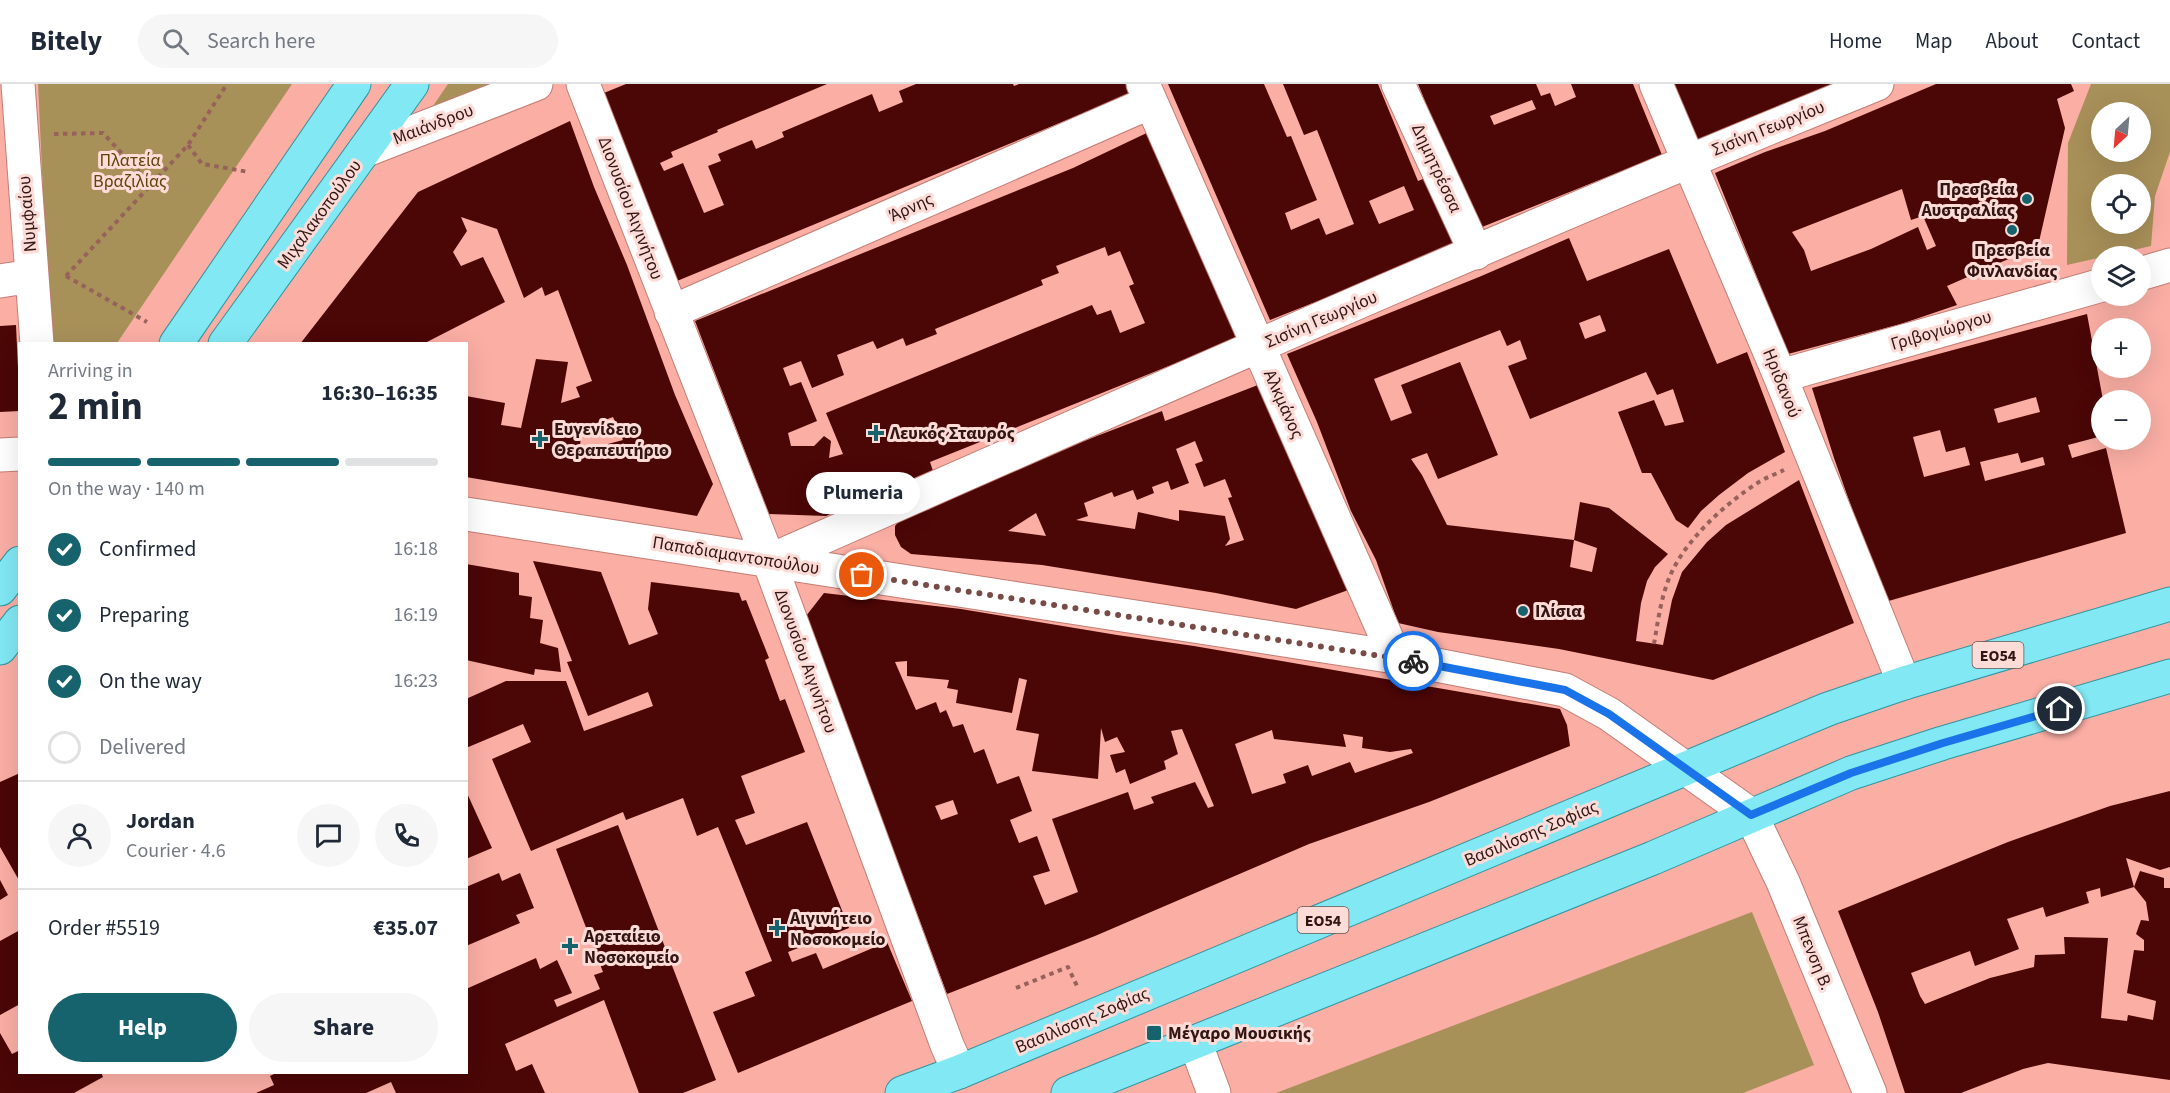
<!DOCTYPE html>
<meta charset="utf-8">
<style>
:root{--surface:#fff;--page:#f6f6f7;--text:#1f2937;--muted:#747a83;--line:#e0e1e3;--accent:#16636d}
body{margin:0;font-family:"Source Sans 3",sans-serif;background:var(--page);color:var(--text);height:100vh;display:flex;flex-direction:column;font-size:22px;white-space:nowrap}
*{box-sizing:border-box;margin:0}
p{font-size:20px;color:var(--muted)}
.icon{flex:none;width:33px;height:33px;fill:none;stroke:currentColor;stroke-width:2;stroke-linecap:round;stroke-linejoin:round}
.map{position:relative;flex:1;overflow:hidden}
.sheet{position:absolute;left:18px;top:258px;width:450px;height:732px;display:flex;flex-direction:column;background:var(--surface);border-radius:0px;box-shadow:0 6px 24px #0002}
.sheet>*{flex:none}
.needle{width:39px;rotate:206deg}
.controls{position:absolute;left:2091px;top:18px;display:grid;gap:12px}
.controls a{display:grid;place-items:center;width:60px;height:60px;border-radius:50%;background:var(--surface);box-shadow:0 6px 24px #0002;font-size:30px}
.pin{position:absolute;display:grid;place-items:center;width:51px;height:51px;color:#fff;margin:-26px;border:3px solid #fff;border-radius:50%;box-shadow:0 2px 6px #0007}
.courier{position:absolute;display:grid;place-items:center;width:60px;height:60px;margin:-30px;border:4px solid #1a73e8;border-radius:50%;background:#fff;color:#222;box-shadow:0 2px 8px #0007}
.bubble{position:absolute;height:42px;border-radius:21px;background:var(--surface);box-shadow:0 6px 24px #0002;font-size:20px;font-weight:700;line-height:42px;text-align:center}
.summary em{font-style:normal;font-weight:700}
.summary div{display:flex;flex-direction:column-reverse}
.summary{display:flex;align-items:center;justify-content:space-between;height:102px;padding:0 30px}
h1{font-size:39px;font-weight:700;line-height:45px}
.bar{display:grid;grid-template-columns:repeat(4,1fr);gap:9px 6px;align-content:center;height:72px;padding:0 30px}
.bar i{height:8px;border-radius:4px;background:var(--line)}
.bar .selected{background:var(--accent)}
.bar p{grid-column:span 4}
.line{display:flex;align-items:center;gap:15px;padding:0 30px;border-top:2px solid var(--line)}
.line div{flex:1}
.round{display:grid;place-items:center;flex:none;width:63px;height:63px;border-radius:32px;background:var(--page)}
ol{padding:0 30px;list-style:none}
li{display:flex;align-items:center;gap:18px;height:66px}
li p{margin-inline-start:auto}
li .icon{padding:6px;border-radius:50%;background:var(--accent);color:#fff;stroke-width:4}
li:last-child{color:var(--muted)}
li i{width:33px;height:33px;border:3px solid var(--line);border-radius:50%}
.cta{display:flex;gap:12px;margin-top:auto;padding:12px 30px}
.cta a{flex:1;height:69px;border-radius:36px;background:var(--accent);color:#fff;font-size:24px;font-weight:700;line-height:69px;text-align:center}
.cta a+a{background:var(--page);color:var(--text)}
header{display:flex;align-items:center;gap:36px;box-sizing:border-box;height:84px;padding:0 30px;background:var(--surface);border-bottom:2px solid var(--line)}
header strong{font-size:28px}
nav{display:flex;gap:33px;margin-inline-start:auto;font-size:21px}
.search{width:420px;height:54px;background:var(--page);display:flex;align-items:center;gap:15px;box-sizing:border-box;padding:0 21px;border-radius:33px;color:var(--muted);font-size:22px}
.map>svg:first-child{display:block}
</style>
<header>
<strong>Bitely</strong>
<div class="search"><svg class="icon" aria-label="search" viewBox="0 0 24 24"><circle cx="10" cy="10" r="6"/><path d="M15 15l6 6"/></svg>Search here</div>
<nav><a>Home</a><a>Map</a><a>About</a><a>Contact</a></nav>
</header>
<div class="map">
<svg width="2170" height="1009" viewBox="0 0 2170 1009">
<rect width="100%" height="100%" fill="#faaea4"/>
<path fill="#a89059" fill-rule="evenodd" d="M38,0H292L117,259H50Z
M448,0H499L433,22Z
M2091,0H2170V68L2155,112L2151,162L2067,181L2068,59ZM2102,28H2140V68H2102ZM2102,100H2140V140H2102Z
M1752,828L1814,981L1743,1009H1276Z"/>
<path fill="#4b0606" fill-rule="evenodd" d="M626,0H827L717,46L718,48L671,68L673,73L660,79L664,87L683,79L704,129L724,121L708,82L721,77L718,70L752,56L756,65L784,53L782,48L872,10L879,28L903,18L899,7L916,0H1013L1014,2L1019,0H1131L1135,8L677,197L599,11Z
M1168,0H1264L1287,53L1291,52L1317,116L1285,129L1291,146L1319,134L1326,151L1354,140L1317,46L1304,51L1283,0H1378L1418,97L1433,91L1462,160L1270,236ZM1404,102L1414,126L1379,140L1369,117Z
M1418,0H1536L1541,12L1550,9L1555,22L1576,13L1571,0H1633L1662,71L1477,145ZM1532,16L1536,25L1494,41L1490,32Z
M1672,0H1840L1696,58Z
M1936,0H2071L2074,7L2057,15L2065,44L2038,162L1947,202L1957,221L1901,240L1788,270L1715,89L1765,68L1825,47ZM1902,105L1911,136L1923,132L1936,162L1927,166L1918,143L1871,165L1811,187L1804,166L1792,148Z
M570,37L594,103L627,181L675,311L713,400L697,432L466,393V312L505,319L501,341L521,344L536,275L568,278L561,319L580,313L576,303L592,297L558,206L545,212L542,203L524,214L497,145L461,133L467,147L453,168L461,182L483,173L505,218L423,260H300L418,108ZM613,333L623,356L608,360L607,368L580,366L581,345Z
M1153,46L1246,251L930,378L933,387L861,415L826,432L769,430L695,237L1073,84ZM1105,163L1108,172L1120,167L1134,200L1129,202L1145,239L1120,249L1111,226L1097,231L1092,221L826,329L843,370L829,374L831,357L824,352L814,362H791L788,349L817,337L801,298L790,302L783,284L801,277L812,304L844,291L837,271L873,257L877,265L903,254L906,262L937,250L935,245L1043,201L1041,196L1059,189L1056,182Z
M1569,154L1587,197L1669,165L1717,280L1747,268L1785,368L1748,389L1719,411L1701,427L1688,444L1676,436L1651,389H1642L1618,328L1654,316L1665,342L1684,338L1673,305L1657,311L1646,288L1530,335L1508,282L1527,275L1520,256L1507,262L1500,246L1374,295L1391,337L1412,329L1401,301L1460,278L1498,371L1438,395L1427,369L1411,375L1422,391L1447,441L1574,456L1570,483L1592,488L1597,464L1574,456L1580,418L1609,424L1668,470L1655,483L1647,497L1641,519L1636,557L1663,561L1672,516L1682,488L1707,458L1726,441L1799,396L1854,539L1713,596L1559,565L1438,548L1398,539L1376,476L1351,427L1317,338L1287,270L1479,193ZM1600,231L1606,247L1585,255L1579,239Z
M2087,230L2103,316L2102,352L2068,361L2072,374L2106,364L2126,449L1885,518L1834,374L1812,304ZM2036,313L2040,328L1998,339L1994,325ZM1940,346L1946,368L1965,363L1970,381L1924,393L1913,353ZM2018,369L2021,379L2043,373L2045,381L1985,397L1980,378Z
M16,241L20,327L0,328V242Z
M1263,299L1351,505L1296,525L1216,509L1042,481L911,470L901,463L895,451V442L901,435L1050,370L1162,327L1165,337ZM1195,357L1203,377L1195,380L1204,403L1225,395L1232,413L1228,414L1244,456L1225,462L1230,455L1225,432L1179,426V437L1138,428L1135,445L1076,436L1088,432L1084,419L1112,408L1114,413L1133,406L1137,416L1154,409L1152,403L1168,397L1171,406L1189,399L1176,365ZM1036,429L1046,452L1008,447Z
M533,477L601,488L629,561L658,550L648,525L651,498L739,509L742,517L746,516L769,574L765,576L780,617L785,615L805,668L741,692L755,729L735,736L746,761L807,738L849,844L788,868L792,878L816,869L823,885L887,858L912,917L738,989L713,928L755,912L745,888L772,877L718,743L697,752L683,714L626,736L623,728L531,767L492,675L531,658L523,640L466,664V615L506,597H566L584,647L653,622L648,608L588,632L567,578L572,577Z
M466,480L519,489V511L532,513L530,534L543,536L540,559L558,564L561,588L535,585L534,591L466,576Z
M824,509L961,525L1117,551L1194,562L1560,625L1567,641L1570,662L1429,718L1309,760L1095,852L947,910L806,532ZM907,577V592L949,596L947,604L958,606L956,619L1012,629L1019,594L1027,596L1016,646L1039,650L1032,687L1098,695L1101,644L1105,658L1117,653L1125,668L1110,671L1116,689L1125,685L1130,700L1166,685L1164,677L1178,670L1171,647L1182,645L1214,722L1208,724L1195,698L1151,713L1154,719L1134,726L1128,708L1052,735L1078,808L1045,821L1033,792L1050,787L1037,752L1019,759L1010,736L1032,727L1019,692L997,700L984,665L974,669L963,640L953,643L946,626L940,629L936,618L916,626L895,578ZM1272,646L1274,655L1346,663L1343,650L1363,653L1362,664L1390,668L1411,665L1413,669L1355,689L1350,678L1312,692L1308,681L1283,690L1286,699L1252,710L1235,660ZM953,716L958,730L941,736L935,722Z
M20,689V798L0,763V698Z
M466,707L492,764L466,775Z
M2170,707V783L2160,786L2126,774L2134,803L2140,787L2164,794V804H2170V996L2048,979L2023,985L1961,1009H1905L1878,928L1838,827L2008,758L2110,722ZM2134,803L2146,818L2149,837L2141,836L2136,850L2144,856V867L2134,866L2127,909L2156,917L2153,936L2128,931L2127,937L2101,934L2108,854L2064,853L2065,870L2035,871L2034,883L1990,894L1925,920L1920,912L1911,889L1970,867L1975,882L2019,865L2007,835L2043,823L2046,833L2089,819L2086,808L2100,804L2101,813Z
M618,741L716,996L683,1009H639L604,916L505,960L516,987L532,980L545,1009H396L391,998L366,1009H256L274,1001L270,992L278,988H466V905L536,874L540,885L557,876L572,909L554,916L557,923L600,905L594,891L603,888L556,765Z
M499,789L502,797L520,789L534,824L516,831L520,839L466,862V803Z
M0,796L8,811L0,816Z
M20,846V920L0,931V857Z
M0,949L12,970L20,966V988H101L103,993L74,1009H0Z"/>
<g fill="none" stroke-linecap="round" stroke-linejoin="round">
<defs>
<path id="minor" d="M18,0L37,260
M583,0L769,477L947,961L959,988
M1143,0L1395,573
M1398,0L1476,169
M1656,0L1780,292L1904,599
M364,67L536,0
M2140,190L2170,181
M0,197L32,192
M671,228L1151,18
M1780,292L2102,201
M0,371L20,370
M466,430L1395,573L1565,606L1609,630L1751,731L1783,798L1870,1009
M769,477C1137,315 1504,151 1877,0
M1195,958L1214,1009"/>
<path id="major" d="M176,260L354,0
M225,260L412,0
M0,505L20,479
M0,564L20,538
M902,1009L959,988L1828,625L1904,599L2170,520
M1068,1009L1653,774L1851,689L1943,659L2170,592"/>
</defs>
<use href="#minor" stroke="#c47c73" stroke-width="35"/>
<use href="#major" stroke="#2f95a1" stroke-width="35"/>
<path stroke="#96625b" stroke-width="4" stroke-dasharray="4.5 4.5" stroke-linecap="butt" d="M54,50L103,49L151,101
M188,61L202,80L249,88
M66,192L188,61L227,0
M66,192L147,238
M1654,560C1658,537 1661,513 1670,492C1685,456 1727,418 1759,398C1767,393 1776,390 1784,386
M1016,904L1068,883L1077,902"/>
<use href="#minor" stroke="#fff" stroke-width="33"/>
<use href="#major" stroke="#81e8f4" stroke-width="33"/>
</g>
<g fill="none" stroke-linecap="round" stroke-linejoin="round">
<path stroke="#784b46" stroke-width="6" stroke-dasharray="0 10.8" d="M862,491L1413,577"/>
<path stroke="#1a73e8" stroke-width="8" d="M1413,577L1565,606L1609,630L1751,731L1851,689L1943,659L2060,625"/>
</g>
<g fill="#16636d" stroke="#fddcd8" stroke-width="2">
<circle cx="2027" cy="115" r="6"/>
<circle cx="2012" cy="146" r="6"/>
<path d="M873 340h6v6h6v6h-6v6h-6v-6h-6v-6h6z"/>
<path d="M537 346h6v6h6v6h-6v6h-6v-6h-6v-6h6z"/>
<circle cx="1523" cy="527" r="6"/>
<path d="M774 835h6v6h6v6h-6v6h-6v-6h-6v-6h6z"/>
<path d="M567 853h6v6h6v6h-6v6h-6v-6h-6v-6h6z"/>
<rect x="1146" y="941" width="16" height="16" rx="3"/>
</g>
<g text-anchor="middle" stroke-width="6" stroke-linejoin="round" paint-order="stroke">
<g fill="#fddcd8" stroke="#6f514e" stroke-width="1.5">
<rect x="1972.5" y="558" width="51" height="26" rx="4.5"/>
<rect x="1297.5" y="823" width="51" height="26" rx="4.5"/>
</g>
<g font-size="16" font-weight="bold" fill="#321613">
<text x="1998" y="577">ΕΟ54</text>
<text x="1323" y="842">ΕΟ54</text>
</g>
<g font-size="18" fill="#321613" stroke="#fddcd8">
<text transform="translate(433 40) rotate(-21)" y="6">Μαιάνδρου</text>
<text transform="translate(1768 44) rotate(-22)" y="6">Σισίνη Γεωργίου</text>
<text transform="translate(1437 84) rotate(65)" y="6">Δημητρέσσα</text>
<text transform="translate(911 123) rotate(-24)" y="6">Άρνης</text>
<text transform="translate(631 124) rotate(69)" y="6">Διονυσίου Αιγινήτου</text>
<text transform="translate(27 130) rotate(-95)" y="6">Νυμφαίου</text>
<text transform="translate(319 130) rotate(-54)" y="6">Μιχαλακοπούλου</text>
<text transform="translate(1321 235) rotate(-23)" y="6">Σισίνη Γεωργίου</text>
<text transform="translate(1941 246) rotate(-16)" y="6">Γριβογιώργου</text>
<text transform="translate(1782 299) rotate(68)" y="6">Ηριδανού</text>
<text transform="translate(1284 320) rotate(66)" y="6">Αλκμάνος</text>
<text transform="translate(736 471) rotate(9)" y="6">Παπαδιαμαντοπούλου</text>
<text transform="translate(806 577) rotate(70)" y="6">Διονυσίου Αιγινήτου</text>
<text transform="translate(1531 749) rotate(-23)" y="6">Βασιλίσσης Σοφίας</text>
<text transform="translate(1813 869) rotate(68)" y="6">Μπενση Β.</text>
<text transform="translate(1082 936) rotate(-23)" y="6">Βασιλίσσης Σοφίας</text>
</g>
<g font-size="18" fill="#5b460b" stroke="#fddcd8">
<text x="130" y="82">Πλατεία<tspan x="130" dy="21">Βραζιλίας</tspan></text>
</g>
<g font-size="18" font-weight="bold" fill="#321613" stroke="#fddcd8" text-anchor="start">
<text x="2015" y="111" text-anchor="end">Πρεσβεία<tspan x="2015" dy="21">Αυστραλίας</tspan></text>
<text x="2012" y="172" text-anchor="middle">Πρεσβεία<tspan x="2012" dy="21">Φινλανδίας</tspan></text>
<text x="554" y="351">Ευγενίδειο<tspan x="554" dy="21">Θεραπευτήριο</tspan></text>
<text x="890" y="355">Λευκός Σταυρός</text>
<text x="1535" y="533">Ιλίσια</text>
<text x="790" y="840">Αιγινήτειο<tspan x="790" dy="21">Νοσοκομείο</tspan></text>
<text x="584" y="858">Αρεταίειο<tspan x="584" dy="21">Νοσοκομείο</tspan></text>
<text x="1168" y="955">Μέγαρο Μουσικής</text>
</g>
</g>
</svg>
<div class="controls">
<a><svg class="needle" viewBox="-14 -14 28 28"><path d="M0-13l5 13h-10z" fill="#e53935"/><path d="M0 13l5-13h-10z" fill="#747a83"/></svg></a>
<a><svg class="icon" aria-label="locate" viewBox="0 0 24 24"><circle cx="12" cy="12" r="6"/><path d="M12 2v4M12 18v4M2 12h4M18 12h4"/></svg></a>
<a><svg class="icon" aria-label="layers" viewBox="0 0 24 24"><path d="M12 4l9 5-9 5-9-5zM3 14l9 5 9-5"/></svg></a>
<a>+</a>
<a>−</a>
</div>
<div class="pin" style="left:862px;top:491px;background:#ea580c"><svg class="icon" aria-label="bag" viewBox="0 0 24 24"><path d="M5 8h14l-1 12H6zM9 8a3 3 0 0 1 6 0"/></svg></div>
<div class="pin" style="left:2060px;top:625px;background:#1f2937"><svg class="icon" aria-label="home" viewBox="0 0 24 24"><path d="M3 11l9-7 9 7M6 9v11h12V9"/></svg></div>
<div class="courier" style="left:1413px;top:577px"><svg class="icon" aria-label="bike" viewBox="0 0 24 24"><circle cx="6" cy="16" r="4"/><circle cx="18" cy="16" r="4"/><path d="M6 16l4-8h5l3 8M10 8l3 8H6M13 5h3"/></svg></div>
<div class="bubble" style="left:806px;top:388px;width:114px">Plumeria</div>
<section class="sheet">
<div class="summary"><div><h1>2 min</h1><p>Arriving in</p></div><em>16:30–16:35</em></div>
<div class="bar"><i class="selected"></i><i class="selected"></i><i class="selected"></i><i></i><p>On the way · 140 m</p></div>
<ol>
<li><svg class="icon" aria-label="check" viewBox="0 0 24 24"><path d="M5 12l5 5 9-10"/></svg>Confirmed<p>16:18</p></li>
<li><svg class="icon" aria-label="check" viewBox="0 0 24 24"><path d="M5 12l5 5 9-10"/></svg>Preparing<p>16:19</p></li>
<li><svg class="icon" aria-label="check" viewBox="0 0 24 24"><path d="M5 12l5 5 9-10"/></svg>On the way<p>16:23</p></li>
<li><i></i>Delivered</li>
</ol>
<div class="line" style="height:108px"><a class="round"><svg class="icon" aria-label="person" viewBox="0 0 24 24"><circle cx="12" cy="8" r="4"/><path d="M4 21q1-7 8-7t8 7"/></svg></a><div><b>Jordan</b><p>Courier · 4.6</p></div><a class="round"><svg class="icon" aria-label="chat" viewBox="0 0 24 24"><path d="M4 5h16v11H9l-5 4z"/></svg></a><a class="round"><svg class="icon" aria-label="phone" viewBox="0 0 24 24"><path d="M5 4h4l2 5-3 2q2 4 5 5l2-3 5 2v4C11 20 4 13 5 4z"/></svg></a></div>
<div class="line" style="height:78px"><div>Order #5519</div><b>€35.07</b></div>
<div class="cta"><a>Help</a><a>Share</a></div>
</section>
</div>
